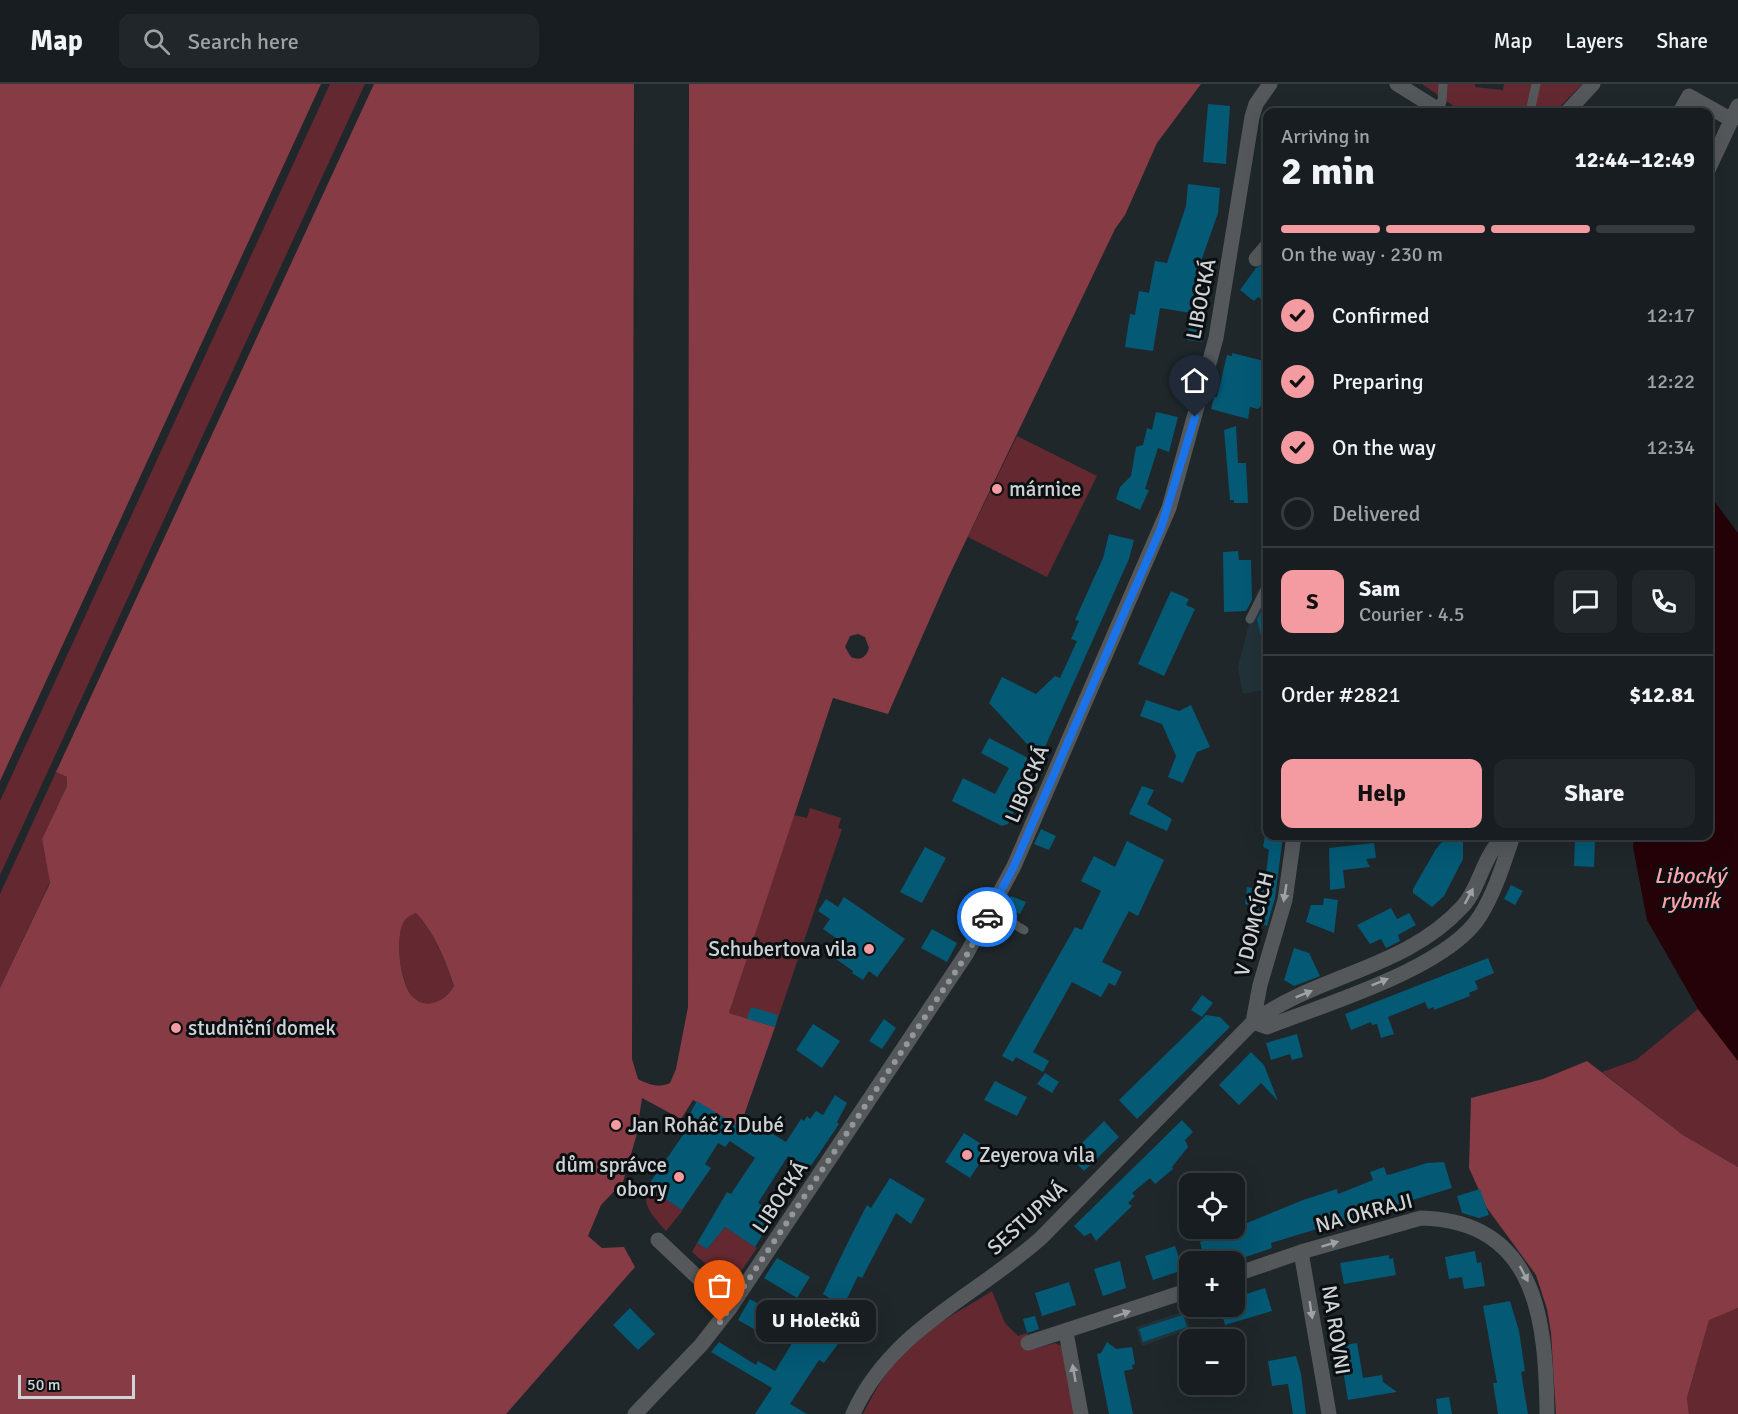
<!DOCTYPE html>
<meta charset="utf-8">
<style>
:root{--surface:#171d20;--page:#202629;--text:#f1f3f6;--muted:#9ea2a5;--line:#363b3e;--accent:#f49aa1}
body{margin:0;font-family:Signika,sans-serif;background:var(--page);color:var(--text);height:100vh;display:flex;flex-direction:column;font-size:22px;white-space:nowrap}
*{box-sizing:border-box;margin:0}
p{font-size:20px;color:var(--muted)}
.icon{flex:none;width:33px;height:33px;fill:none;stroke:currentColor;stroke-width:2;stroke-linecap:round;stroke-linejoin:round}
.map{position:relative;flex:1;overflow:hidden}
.sheet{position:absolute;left:1263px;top:24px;width:450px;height:732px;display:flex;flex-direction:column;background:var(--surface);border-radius:12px;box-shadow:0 6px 24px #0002,0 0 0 2px var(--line)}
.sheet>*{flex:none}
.tools{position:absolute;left:1179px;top:1089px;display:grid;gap:12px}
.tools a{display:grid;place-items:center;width:66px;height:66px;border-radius:12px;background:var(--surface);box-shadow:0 6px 24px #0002,0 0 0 2px var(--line);font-size:30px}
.scale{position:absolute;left:18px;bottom:15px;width:117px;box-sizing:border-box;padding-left:6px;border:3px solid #ced4d6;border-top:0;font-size:16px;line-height:21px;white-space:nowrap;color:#ced4d6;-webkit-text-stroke:4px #0c0f11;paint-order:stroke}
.pin{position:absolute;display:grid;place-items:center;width:51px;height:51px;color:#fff;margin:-62px -26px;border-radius:50% 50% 50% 0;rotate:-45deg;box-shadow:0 0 6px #0007}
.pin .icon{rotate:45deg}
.courier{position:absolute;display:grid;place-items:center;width:60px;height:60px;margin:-30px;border:4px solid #1a73e8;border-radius:50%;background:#fff;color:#222;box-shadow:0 2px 8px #0007}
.bubble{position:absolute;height:42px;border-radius:12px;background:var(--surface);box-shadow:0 6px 24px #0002,0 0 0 2px var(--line);font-size:20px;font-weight:700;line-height:42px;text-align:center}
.summary em{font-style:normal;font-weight:700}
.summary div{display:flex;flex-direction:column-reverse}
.summary{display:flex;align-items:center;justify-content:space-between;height:102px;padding:0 18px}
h1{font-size:39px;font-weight:700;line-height:45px}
.bar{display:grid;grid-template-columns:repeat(4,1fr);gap:9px 6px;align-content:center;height:72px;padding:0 18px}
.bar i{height:8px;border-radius:4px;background:var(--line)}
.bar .on{background:var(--accent)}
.bar p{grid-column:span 4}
.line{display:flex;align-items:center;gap:15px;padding:0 18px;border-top:2px solid var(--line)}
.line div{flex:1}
.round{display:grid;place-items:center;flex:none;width:63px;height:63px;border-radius:12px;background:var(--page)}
ol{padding:0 18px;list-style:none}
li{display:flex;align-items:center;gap:18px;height:66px}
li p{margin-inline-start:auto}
li .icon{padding:6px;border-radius:50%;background:var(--accent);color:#111;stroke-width:4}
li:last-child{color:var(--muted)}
li i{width:33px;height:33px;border:3px solid var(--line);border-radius:50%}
.action{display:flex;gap:12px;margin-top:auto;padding:12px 18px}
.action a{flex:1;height:69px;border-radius:12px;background:var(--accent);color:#111;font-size:24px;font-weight:700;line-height:69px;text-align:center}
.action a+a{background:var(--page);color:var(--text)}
header{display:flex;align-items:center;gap:36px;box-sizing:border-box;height:84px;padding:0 30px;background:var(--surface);border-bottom:2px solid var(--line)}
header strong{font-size:28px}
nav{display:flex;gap:33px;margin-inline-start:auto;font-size:21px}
.search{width:420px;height:54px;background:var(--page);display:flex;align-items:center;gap:15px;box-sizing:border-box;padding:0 21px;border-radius:12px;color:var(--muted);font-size:22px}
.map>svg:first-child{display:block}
</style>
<header>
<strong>Map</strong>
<div class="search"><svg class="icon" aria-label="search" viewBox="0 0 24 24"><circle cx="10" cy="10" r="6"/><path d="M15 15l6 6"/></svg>Search here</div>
<nav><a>Map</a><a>Layers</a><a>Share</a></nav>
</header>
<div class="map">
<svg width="1738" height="1330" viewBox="0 0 1738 1330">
<rect width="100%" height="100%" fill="#1f272b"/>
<path fill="#223239" d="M1267,495V605L1243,610L1238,583L1257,507Z
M1185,1227L1190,1245L1142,1262L1136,1243Z"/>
<path fill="#642830" d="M330,0H365L0,791V717Z
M1422,0H1475V3L1503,6L1504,0H1582L1555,28H1462Z
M1017,352L1097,392L1047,493L968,453Z
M56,688L67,693V702L42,755L50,798L0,904V810Z
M810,724L841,734L838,744L842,745L775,943L729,929L794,731L807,734Z
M416,829C434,849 446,877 454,902C446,917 426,927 412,912C400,898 394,850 405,836C407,833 412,831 416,829Z
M1698,925L1738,977V1083L1683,1051L1602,988L1636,976Z
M647,1103L683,1126L666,1147C653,1132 642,1123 647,1103Z
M725,1143L757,1164L731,1202L692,1168L697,1159L707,1165Z
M992,1207L1005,1239L1018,1252L1027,1249L1030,1266L1055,1259L1063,1263L1075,1330H863C874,1308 887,1285 904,1268C928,1242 963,1226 992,1207Z
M1738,1224V1330H1689L1687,1314L1709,1235Z"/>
<path fill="#873b44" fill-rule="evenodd" d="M0,0H321L0,697Z
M374,0H634L632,975L638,995C650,1001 658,1004 670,999L676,985L688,923L689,0H1201L1157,59L1125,131L1115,145L948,494L888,630L833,614L729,929L775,943L742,1037L739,1043L693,1016L681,1035L642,1014L636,1053L623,1098L601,1121L588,1152L602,1164L624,1163L635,1183L506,1330H0V904L50,799L42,755L67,702V693L56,688ZM858,550L865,553L869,564C866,574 860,577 851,573L845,563L850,552ZM416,829C434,848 446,877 454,902C446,917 426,927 412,912C400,899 394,851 405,836C407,833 412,831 416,829Z
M1587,977L1683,1051L1738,1083V1224L1709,1236L1687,1314L1689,1330H1556L1551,1249L1547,1225L1536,1191L1487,1124L1469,1084L1471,1014L1543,995Z"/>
<path fill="#250207" d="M1709,410L1738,449V977L1698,925L1647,836L1633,763L1634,752H1708Z"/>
<path fill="#045975" d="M1208,20L1230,22L1226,80L1203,78Z
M1188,100L1220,104L1218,129L1198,186L1191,229L1160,224L1153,267L1125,263L1130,230L1135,231L1139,207L1149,209L1155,177L1167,179L1186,122Z
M1268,177V206L1261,215L1258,213L1254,217L1240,206L1256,184Z
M1189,241L1204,242L1202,258L1187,256Z
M1232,269L1268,278V314L1258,325L1250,323L1248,335L1211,325L1214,313H1217L1227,271L1232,272Z
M1156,328L1178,333L1169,368L1158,364L1145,405L1149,406L1140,426L1116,415L1120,403L1131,392L1136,363L1143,361L1147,344L1152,346Z
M1236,342L1238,379H1246L1248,419H1234V416H1230L1224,346Z
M1109,450L1134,456L1129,475L1040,674L989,619L1002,593L1036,610L1055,592L1060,594L1077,557L1071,555L1079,537L1075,536L1103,474Z
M1238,467L1239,476H1251L1252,516L1246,527L1224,528L1223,468Z
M1171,507L1189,515L1186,521L1195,525L1164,592L1138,580Z
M1268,516V556H1262L1257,535Z
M1146,616L1179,627L1191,621L1210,663L1197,668L1183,699L1168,693L1176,672L1162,640L1140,632Z
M989,654L1038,679L1008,740L1002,742L952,717L963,694L995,710L1009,684L981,669Z
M1142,702L1154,706L1147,720L1172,735L1167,747L1129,730Z
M1041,745L1056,752L1049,766L1034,760Z
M1265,752H1283L1275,814L1267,842L1250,835L1255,822L1245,820L1247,803L1264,806L1269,766L1263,763Z
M1456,753L1463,758V775L1444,812L1432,823L1413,809V805L1436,765L1441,759Z
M1575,756L1595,757L1594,783L1574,782Z
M1127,757L1164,776L1138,832L1129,827L1102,878L1122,888L1115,902L1109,899L1101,913L1072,898L1033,968L1049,977L1043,988L1016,973L1013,978L1002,972L1075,843L1082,846L1101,807L1081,797L1094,772L1115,783Z
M1374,759L1376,774L1366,775L1370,783L1343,786L1345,804L1330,806L1329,764Z
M925,763L946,774L922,819L900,808Z
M1511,801L1523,807L1515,821L1504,815Z
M1011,812L1026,818L1020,830L1005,823Z
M844,813L905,855L877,893L869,887L863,896L852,889L853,887L836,875L846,861L823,845L830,835L818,827L826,815L838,823Z
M1324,814L1338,816L1334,849L1306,838L1311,821H1323Z
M1391,824L1397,835L1409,829L1416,841L1398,851L1400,857L1386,864L1381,855L1370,860L1357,841Z
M932,845L957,859L947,878L921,864Z
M1294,864L1309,869L1320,892L1294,902L1284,896Z
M1488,874L1494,889L1475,897L1478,905L1469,909L1470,912L1434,926V923L1428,925L1425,918L1388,933L1394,950L1381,954L1377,940L1372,941L1371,938L1351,946L1345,930Z
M1202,911L1213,919L1202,933L1191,926Z
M751,923L778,931L775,943L747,935Z
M1206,931L1220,933L1230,943L1137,1035L1119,1016Z
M884,935L896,944L882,965L869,957Z
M813,940L840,957L822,984L796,966Z
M1297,950L1303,973L1292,976L1290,970L1271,976L1266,959Z
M1251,968L1264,981L1278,1017L1261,999L1239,1021L1219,1001Z
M1045,989L1059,998L1052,1009L1037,1000Z
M995,997L1027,1013L1017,1032L984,1016Z
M835,1011L847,1019L837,1038L839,1040L810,1083L788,1072L758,1119L775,1130L755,1163L725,1143L707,1165L697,1159L727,1108L731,1110L755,1074L730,1057L725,1063L718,1059L705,1080L711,1084L682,1126L647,1103L690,1041L685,1038L697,1017L746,1047L752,1037L786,1058L801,1035L804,1037L807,1032L810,1035L816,1027L823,1031Z
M1182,1036L1193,1048L1185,1056L1188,1063L1172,1083L1173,1085L1155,1100L1150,1094L1132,1109L1135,1112L1128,1119L1132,1122L1096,1157L1091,1149L1084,1152L1074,1142Z
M1104,1037L1119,1053L1084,1087L1072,1075L1085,1063L1082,1059Z
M964,1049L989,1065L970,1094L945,1078Z
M1444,1078L1452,1104L1271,1159L1272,1164L1237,1176L1235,1169L1205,1176L1200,1158L1241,1145L1240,1142L1303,1116L1337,1105L1338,1110L1373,1096L1370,1088L1384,1083L1387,1091L1392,1090L1427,1079Z
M890,1094L925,1115L911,1140L896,1129L862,1194L858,1192L837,1235L840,1238L831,1251L840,1257L824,1279L819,1276L790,1320L807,1330H755L772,1304L711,1268L719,1258L756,1281L758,1277L775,1287L794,1256L800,1259L831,1215L823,1210L851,1152L867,1121L871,1124Z
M1480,1105L1489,1131L1479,1134L1462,1129L1457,1112Z
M1175,1162L1183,1186L1153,1196L1145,1172Z
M1475,1167L1477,1179L1481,1178L1485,1202L1464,1205L1462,1193L1449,1195L1445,1173Z
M1389,1171V1175L1393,1174L1396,1191L1344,1200L1340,1179Z
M777,1174L810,1193L797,1214L764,1194Z
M1120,1177L1126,1204L1103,1212L1094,1185Z
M1069,1198L1076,1221L1042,1232L1035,1209Z
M1265,1204L1272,1227L1225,1241L1220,1222H1234V1214Z
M750,1215L786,1236L775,1257L738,1236Z
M1510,1217L1519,1247L1525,1287L1521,1288L1528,1330H1498L1493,1299H1497L1483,1222Z
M630,1224L655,1250L638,1266L613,1241Z
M1183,1231L1187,1243L1143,1258L1139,1245Z
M1035,1232L1039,1245L1027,1249L1023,1235Z
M1107,1258L1116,1265L1132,1263L1135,1280L1132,1281L1133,1285L1124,1287L1133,1330H1109L1097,1270L1101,1269Z
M1357,1259L1363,1294L1382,1291L1383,1298L1397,1308L1348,1316L1339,1262Z
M1296,1272L1301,1290L1306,1330H1293L1288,1300L1272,1302L1268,1277Z
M1449,1313L1452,1330H1438L1436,1315Z"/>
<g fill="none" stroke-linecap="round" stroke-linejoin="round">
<path stroke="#54585a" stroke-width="9" d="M1435,26V22L1442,18L1443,0
M1530,28L1536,0
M1250,535L1268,500
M992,823C1006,830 1011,840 1024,846"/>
<path stroke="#54585a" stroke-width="15" d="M1680,28L1689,12L1732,36
M1708,86L1738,22
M1256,175L1268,161
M1253,938L1267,943C1325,920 1448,884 1480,832C1495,808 1504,778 1513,752
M1253,938L1260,901L1285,816L1294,752
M658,1156L730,1224
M1301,1168L1329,1330
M1234,1191L1301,1168L1421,1134C1538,1137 1546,1238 1547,1330
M1066,1248L1081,1330
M1028,1259L1190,1206
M853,1330C890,1246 976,1212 1041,1154L1253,938C1318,890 1406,885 1463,822C1476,808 1481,785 1491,769C1494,763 1500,757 1505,752"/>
<path stroke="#54585a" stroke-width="15" d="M1397,0L1442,28
M1567,28L1593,0
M635,1330L701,1261L730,1224L967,869L1014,782L1169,424L1216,254L1252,33L1256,20L1270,0"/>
</g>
<defs><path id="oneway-solid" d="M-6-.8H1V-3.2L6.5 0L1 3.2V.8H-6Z" transform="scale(1.5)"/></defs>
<g fill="#9da2a4">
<use href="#oneway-solid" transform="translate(1285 809) rotate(99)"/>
<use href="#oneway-solid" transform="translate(1469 812) rotate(-62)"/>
<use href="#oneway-solid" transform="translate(1380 898) rotate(-22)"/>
<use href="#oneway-solid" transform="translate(1304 910) rotate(-22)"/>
<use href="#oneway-solid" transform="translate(1330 1160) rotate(-17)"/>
<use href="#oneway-solid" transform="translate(1524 1190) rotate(62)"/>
<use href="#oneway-solid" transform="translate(1311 1226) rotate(81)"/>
<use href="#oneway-solid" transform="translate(1122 1230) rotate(-19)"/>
<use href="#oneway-solid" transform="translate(1074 1289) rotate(-100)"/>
</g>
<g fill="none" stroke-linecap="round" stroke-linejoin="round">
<path stroke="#91979a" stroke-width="6" stroke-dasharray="0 10.8" d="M720,1238L968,869L987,833"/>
<path stroke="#1a73e8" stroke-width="8" d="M987,833L1014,782L1161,444L1195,333"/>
</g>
<g fill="#f49aa1" stroke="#0c0f11" stroke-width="2">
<circle cx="997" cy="405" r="6"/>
<circle cx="869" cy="865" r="6"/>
<circle cx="176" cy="944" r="6"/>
<circle cx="616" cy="1041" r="6"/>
<circle cx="967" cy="1071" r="6"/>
<circle cx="679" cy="1093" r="6"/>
</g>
<g text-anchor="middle" stroke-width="6" stroke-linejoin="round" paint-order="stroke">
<g font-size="21" fill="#ced4d6" stroke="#0c0f11">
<text transform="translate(1201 215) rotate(-79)" y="7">LIBOCKÁ</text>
<text transform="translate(1027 700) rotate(-67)" y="7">LIBOCKÁ</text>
<text transform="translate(1254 840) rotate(-76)" y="7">V DOMCÍCH</text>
<text transform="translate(780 1113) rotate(-56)" y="7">LIBOCKÁ</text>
<text transform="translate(1364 1129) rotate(-15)" y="7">NA OKRAJI</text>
<text transform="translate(1027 1134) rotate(-42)" y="7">SESTUPNÁ</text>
<text transform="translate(1336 1246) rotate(81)" y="7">NA ROVNI</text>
</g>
<g font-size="21" fill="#ced4d6" stroke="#0c0f11" text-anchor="start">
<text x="1009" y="412">márnice</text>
<text x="857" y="872" text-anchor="end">Schubertova vila</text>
<text x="188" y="951">studniční domek</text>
<text x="628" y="1048">Jan Roháč z Dubé</text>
<text x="979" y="1078">Zeyerova vila</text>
<text x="667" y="1088" text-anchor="end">dům správce<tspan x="667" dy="24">obory</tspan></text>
</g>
<g font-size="22" font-style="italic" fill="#fda3a9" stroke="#0c0f11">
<text x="1690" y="799">Libocký<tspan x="1690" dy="25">rybník</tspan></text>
</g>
</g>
</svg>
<div class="tools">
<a><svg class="icon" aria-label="locate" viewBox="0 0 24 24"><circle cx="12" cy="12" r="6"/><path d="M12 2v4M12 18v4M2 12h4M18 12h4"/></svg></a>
<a>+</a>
<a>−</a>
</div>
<div class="scale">50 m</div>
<div class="pin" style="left:720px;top:1238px;background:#ea580c"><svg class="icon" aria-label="bag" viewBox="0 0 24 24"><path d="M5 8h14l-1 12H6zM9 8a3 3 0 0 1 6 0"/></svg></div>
<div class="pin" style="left:1195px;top:333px;background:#1f2937"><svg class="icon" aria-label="home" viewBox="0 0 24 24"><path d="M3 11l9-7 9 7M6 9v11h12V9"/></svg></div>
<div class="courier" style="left:987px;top:833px"><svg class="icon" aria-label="car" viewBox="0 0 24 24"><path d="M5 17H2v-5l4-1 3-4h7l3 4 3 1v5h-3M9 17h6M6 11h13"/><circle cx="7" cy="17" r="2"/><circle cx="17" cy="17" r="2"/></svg></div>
<div class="bubble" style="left:756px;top:1216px;width:120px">U Holečků</div>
<section class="sheet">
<div class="summary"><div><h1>2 min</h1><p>Arriving in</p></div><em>12:44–12:49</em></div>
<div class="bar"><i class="on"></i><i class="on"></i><i class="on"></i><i></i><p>On the way · 230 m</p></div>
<ol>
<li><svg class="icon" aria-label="check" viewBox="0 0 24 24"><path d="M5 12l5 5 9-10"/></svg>Confirmed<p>12:17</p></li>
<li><svg class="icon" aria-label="check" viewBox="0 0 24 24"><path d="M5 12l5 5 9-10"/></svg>Preparing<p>12:22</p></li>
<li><svg class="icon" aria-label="check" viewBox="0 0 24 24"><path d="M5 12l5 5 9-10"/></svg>On the way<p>12:34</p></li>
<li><i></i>Delivered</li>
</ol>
<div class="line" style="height:108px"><b class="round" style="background:var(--accent);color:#111">S</b><div><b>Sam</b><p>Courier · 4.5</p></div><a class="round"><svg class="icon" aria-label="chat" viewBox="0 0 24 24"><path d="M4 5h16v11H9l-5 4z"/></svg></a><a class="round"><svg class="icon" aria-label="phone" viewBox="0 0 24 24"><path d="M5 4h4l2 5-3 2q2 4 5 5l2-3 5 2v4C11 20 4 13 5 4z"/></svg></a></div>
<div class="line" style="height:78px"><div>Order #2821</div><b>$12.81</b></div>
<div class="action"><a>Help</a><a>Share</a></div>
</section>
</div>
